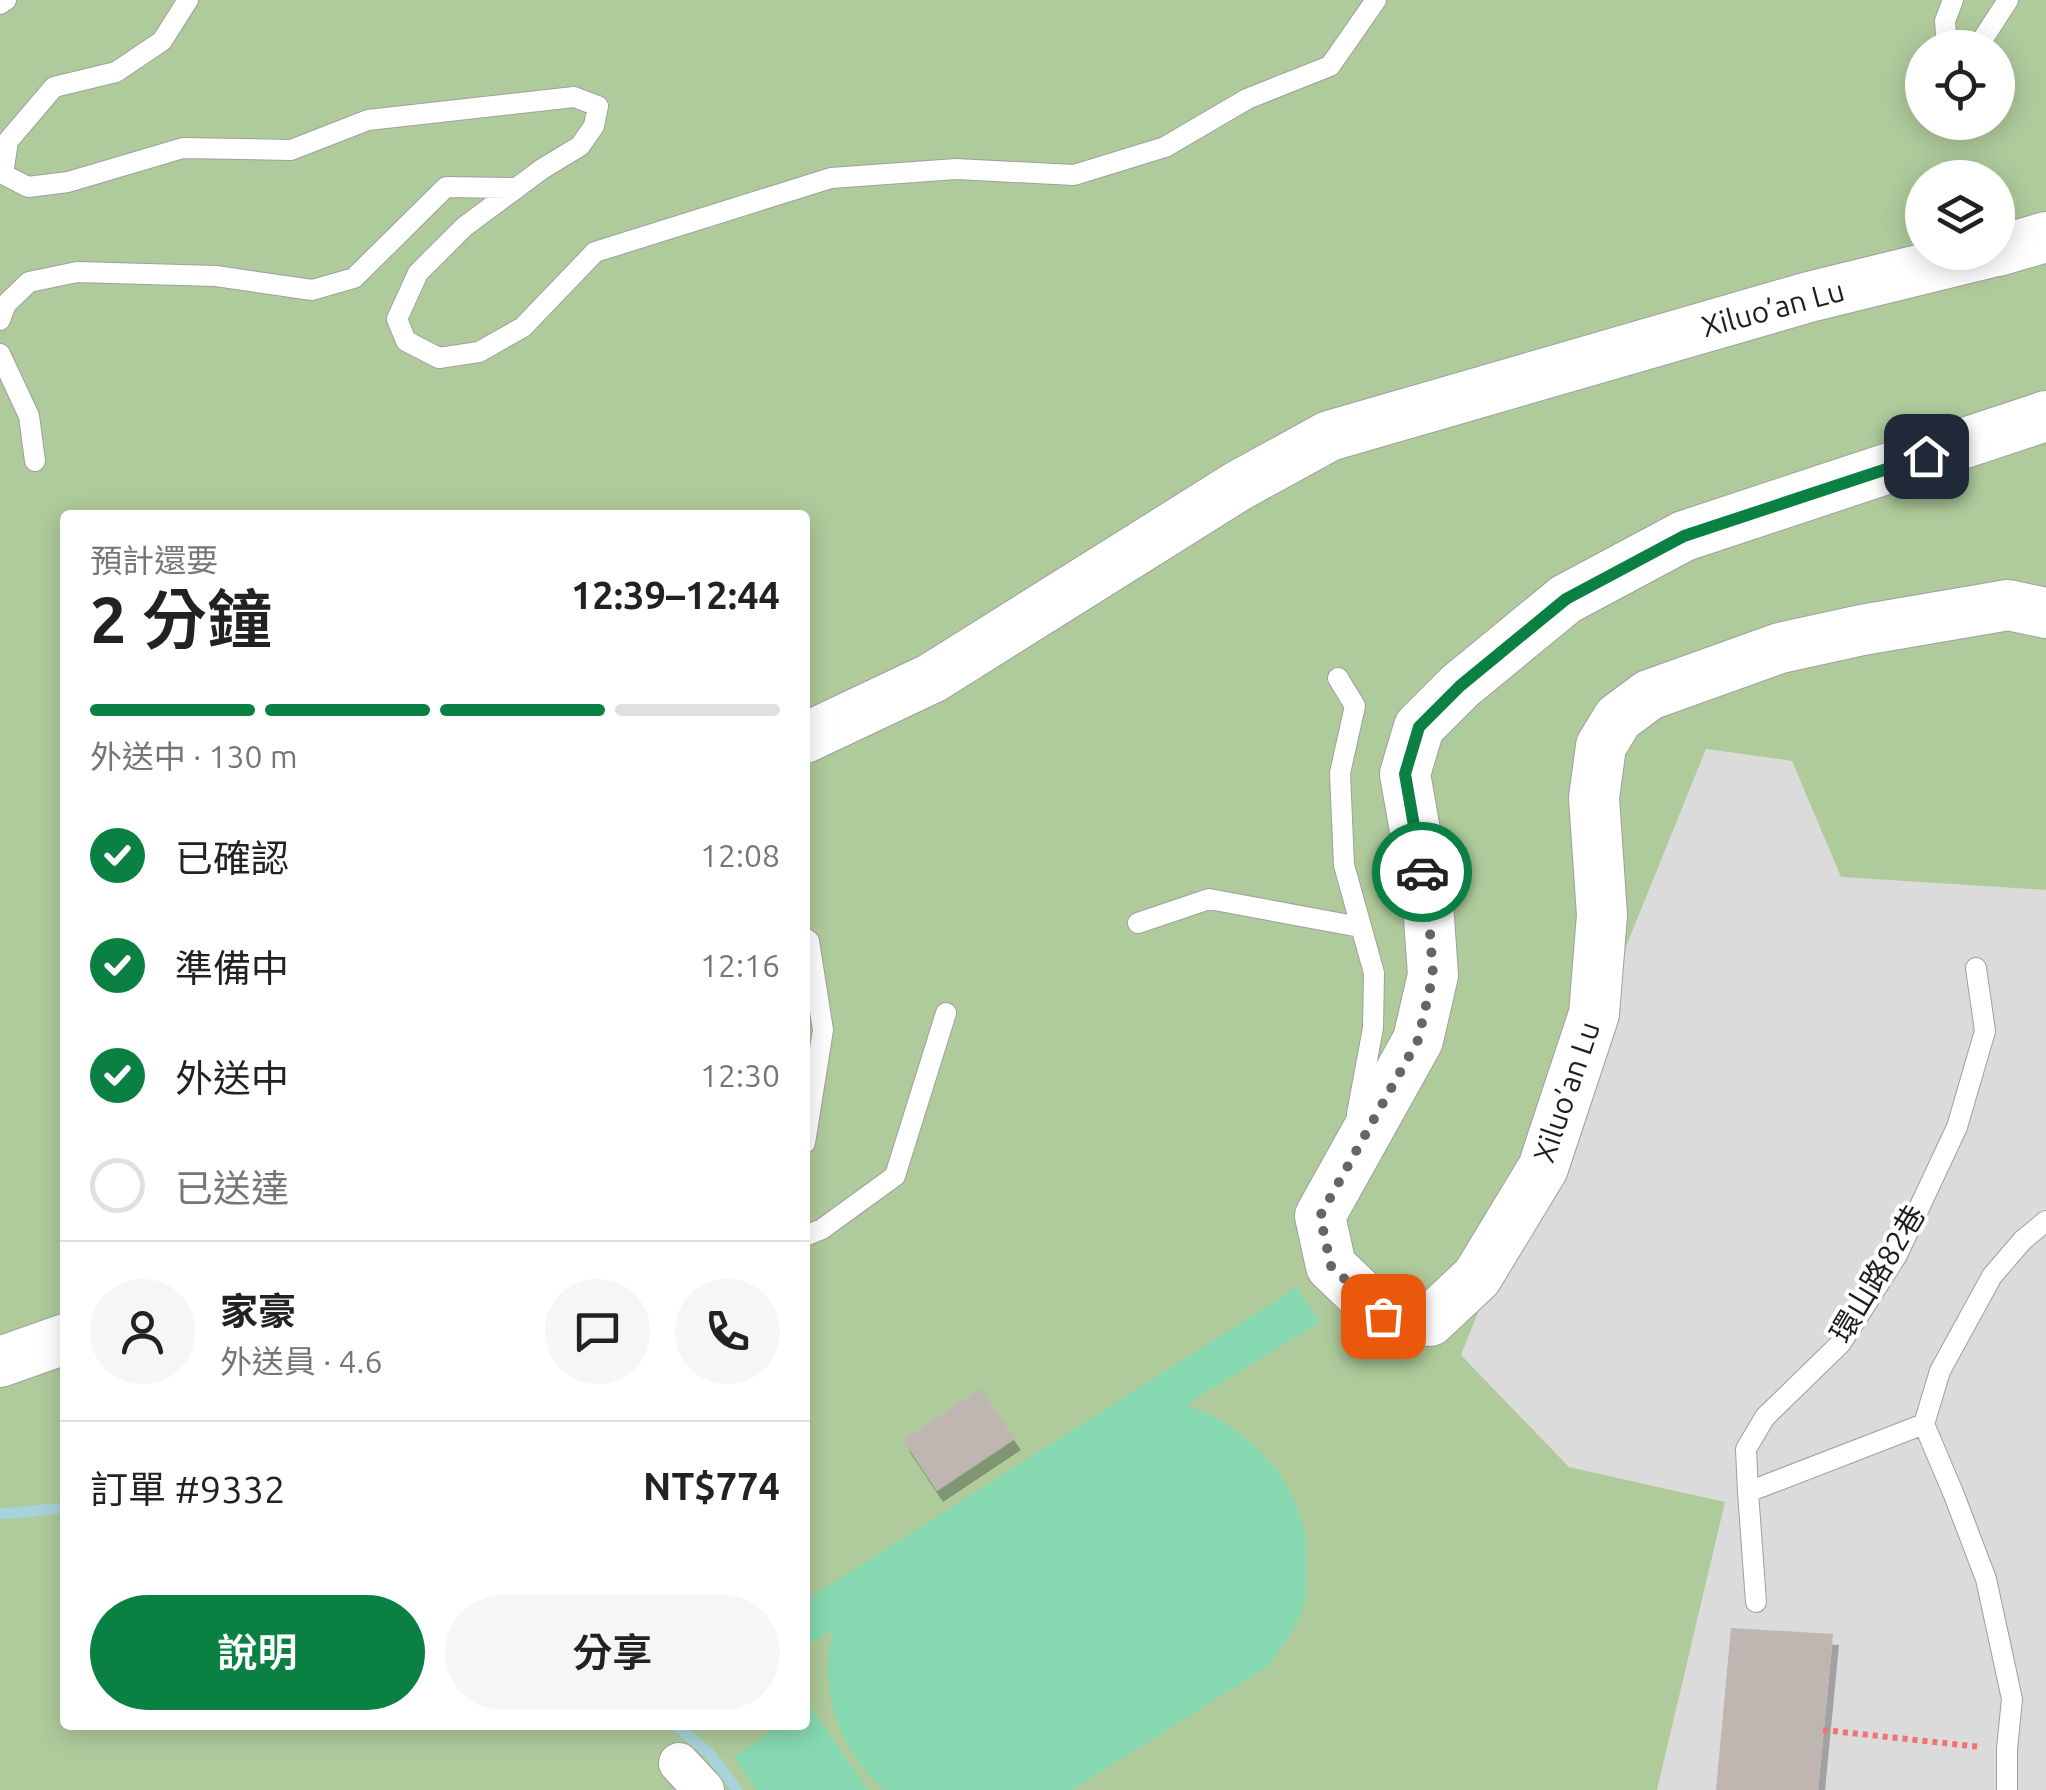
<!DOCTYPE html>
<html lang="zh-TW">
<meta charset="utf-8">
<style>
:root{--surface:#fff;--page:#f6f6f6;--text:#222;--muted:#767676;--line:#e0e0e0;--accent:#0b8043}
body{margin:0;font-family:Ubuntu,"Noto Sans TC",sans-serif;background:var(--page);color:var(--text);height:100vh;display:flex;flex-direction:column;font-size:38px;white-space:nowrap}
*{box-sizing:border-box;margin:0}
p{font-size:32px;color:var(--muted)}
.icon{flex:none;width:55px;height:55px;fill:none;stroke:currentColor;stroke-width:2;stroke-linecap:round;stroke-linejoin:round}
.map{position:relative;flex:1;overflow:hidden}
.sheet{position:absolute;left:60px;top:510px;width:750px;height:1220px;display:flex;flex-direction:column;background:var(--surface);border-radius:10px;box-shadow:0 5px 25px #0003}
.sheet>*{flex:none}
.fabs{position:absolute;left:1905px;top:30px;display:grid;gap:20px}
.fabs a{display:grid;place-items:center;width:110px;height:110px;border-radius:50%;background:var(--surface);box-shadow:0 5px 25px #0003;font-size:50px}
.pin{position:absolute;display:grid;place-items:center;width:85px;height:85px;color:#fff;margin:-42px;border-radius:20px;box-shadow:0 5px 15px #0006}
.courier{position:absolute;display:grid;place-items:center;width:100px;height:100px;margin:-50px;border:8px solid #0b8043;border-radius:50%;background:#fff;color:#222;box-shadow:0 2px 12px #0007}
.overview em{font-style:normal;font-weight:600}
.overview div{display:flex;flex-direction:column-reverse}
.overview{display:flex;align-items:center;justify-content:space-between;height:170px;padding:0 30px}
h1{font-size:65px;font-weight:600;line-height:75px}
.bar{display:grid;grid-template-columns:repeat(4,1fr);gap:15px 10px;align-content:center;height:120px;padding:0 30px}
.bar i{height:12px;border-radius:8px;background:var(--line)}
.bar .on{background:var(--accent)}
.bar p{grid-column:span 4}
.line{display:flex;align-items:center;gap:25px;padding:0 30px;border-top:2px solid var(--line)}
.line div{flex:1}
.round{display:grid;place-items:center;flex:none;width:105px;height:105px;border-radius:52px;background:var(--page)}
ol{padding:0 30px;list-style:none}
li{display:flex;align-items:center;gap:30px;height:110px}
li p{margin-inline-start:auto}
li .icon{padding:10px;border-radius:50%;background:var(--accent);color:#fff;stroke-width:4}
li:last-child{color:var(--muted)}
li i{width:55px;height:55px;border:5px solid var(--line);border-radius:50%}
.button{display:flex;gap:20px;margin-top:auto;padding:20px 30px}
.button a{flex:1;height:115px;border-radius:60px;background:var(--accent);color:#fff;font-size:40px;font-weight:600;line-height:115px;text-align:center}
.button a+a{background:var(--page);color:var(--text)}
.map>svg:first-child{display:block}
</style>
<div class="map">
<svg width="2046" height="1790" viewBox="0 0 2046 1790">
<defs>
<filter id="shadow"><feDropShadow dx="6" dy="11" stdDeviation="0" flood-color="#0004"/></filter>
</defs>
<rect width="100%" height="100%" fill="#eeeae4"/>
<path fill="#dcdbdb" d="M1706,749L1792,761L1842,877L2046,890V1790H1657L1724,1502L1569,1467L1461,1355Z"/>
<path fill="#afcb9b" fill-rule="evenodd" d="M0,0H2046V890L1841,877L1792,761L1706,749L1461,1355L1569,1467L1725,1502L1657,1790H0ZM1922,48H1998V122H1922ZM1922,178H1998V252H1922ZM65,515H805V1725H65Z"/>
<path fill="#86d9b0" d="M1297,1287L1320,1322L1185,1405C1194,1409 1205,1412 1214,1417C1266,1445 1308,1498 1307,1560C1307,1577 1307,1597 1301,1613C1293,1633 1280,1649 1268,1666L1072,1790H885C839,1752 817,1686 834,1629L805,1646V1601Z
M809,1705L868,1790H757L734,1757L780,1725H805V1707Z"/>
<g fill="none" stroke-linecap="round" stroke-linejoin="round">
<path stroke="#a7d4da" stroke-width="11" d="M0,1514L65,1508
M675,1725L709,1753L737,1790"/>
</g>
<path fill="#bfb5b1" filter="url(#shadow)" d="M980,1389L1015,1439L937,1491L903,1440Z
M1731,1628L1833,1634L1818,1790H1716Z"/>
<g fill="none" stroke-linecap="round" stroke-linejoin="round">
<defs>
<path id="service" d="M188,0L162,41L116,72L54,87L8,141L3,174L28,187L68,182L183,148L291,150L368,120L574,97L598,106L594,126L580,146L542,169L464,227L418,273L397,319L406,341L439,358L479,352L523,327L595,252L831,178L956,169L1074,175L1165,147L1247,99L1330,66L1376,0
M0,4L6,0
M1947,48L1945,21L1953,0
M1977,48L2008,0
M0,320L6,304L29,282L77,272L216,276L312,290L354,278L446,187L514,188
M0,354L29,416L35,461
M1338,678L1355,706L1340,773L1344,865L1374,973L1373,1028L1357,1114
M1138,923L1209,899L1360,927
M805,938L809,941L823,1030L805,1143
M1976,968L1985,1031L1957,1127L1897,1255L1841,1343L1765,1417L1746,1449L1748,1492L1924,1424L1954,1495L1986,1579L2012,1699L2007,1749V1790
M805,1236L822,1229L895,1176L946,1013
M1924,1424L1940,1371L1992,1276L2023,1240L2046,1221
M1748,1492L1756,1602"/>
<path id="minor" d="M679,1763L704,1790"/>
<path id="tertiary" d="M1998,251L2046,237
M2046,416L1684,536L1566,599L1460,686L1419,727L1405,774L1428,904L1433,975L1418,1040L1320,1216L1331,1266L1383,1316L1430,1321L1477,1277L1543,1168L1594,1014L1602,915L1594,798L1601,746L1618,718L1649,695L1780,648L1862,630L2008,605L2046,613
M805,738L932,678L1238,486L1329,436L1809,297L1992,252
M0,1362L65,1339"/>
</defs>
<use href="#service" stroke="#9f9f9f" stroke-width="22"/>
<use href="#minor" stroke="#9f9f9f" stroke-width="42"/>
<use href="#tertiary" stroke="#9f9f9f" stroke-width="52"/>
<path stroke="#f27173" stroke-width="6" stroke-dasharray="5 5" stroke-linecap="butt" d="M1823,1730L1981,1747"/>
<use href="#service" stroke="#fff" stroke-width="20"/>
<use href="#minor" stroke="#fff" stroke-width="40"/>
<use href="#tertiary" stroke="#fff" stroke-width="50"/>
</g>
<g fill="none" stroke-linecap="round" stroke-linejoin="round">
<path stroke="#676563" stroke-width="10" stroke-dasharray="0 18" d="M1383,1316L1331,1266L1320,1216L1418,1040L1433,975L1428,904L1422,872"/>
<path stroke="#0b8043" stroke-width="12" d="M1422,872L1405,774L1419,727L1460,686L1566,599L1684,536L1926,456"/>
</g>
<g text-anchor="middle" stroke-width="8" stroke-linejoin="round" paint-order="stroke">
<g font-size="30" fill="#1e1e1e" stroke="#fff">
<text transform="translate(1773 309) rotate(-15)" y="10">Xiluo’an Lu</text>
<text transform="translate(1567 1092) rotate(-71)" y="10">Xiluo’an Lu</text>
<text transform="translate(1878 1274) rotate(-59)" y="10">環山路82巷</text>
</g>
</g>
</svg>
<div class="fabs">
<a><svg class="icon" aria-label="locate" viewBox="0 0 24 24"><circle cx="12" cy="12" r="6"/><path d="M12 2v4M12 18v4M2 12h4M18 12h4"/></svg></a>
<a><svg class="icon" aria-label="layers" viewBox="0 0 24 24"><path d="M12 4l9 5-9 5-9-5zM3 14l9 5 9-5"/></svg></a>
</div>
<div class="pin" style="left:1383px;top:1316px;background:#ea580c"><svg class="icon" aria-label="bag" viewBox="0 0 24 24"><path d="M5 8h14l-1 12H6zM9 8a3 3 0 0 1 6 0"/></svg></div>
<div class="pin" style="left:1926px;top:456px;background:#1f2937"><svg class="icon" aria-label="home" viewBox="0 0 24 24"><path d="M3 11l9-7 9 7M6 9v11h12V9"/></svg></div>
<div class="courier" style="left:1422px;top:872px"><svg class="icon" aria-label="car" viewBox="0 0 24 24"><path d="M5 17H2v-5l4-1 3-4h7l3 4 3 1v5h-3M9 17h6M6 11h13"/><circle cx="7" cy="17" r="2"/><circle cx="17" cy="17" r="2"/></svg></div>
<section class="sheet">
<div class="overview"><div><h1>2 分鐘</h1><p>預計還要</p></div><em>12:39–12:44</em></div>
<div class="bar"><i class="on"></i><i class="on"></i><i class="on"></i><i></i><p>外送中 · 130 m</p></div>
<ol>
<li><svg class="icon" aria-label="check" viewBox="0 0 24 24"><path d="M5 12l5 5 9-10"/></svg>已確認<p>12:08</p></li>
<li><svg class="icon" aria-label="check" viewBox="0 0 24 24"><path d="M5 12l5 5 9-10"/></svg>準備中<p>12:16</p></li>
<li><svg class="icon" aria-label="check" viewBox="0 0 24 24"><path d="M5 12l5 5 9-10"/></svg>外送中<p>12:30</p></li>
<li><i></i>已送達</li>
</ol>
<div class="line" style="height:180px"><a class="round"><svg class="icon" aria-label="person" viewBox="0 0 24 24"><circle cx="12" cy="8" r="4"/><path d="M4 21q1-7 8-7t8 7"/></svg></a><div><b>家豪</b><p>外送員 · 4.6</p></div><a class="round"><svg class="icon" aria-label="chat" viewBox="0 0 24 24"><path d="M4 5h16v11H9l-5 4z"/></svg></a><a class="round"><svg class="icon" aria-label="phone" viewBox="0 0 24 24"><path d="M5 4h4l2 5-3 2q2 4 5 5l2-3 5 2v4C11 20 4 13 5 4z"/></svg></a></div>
<div class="line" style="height:130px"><div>訂單 #9332</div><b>NT$774</b></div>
<div class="button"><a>說明</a><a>分享</a></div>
</section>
</div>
